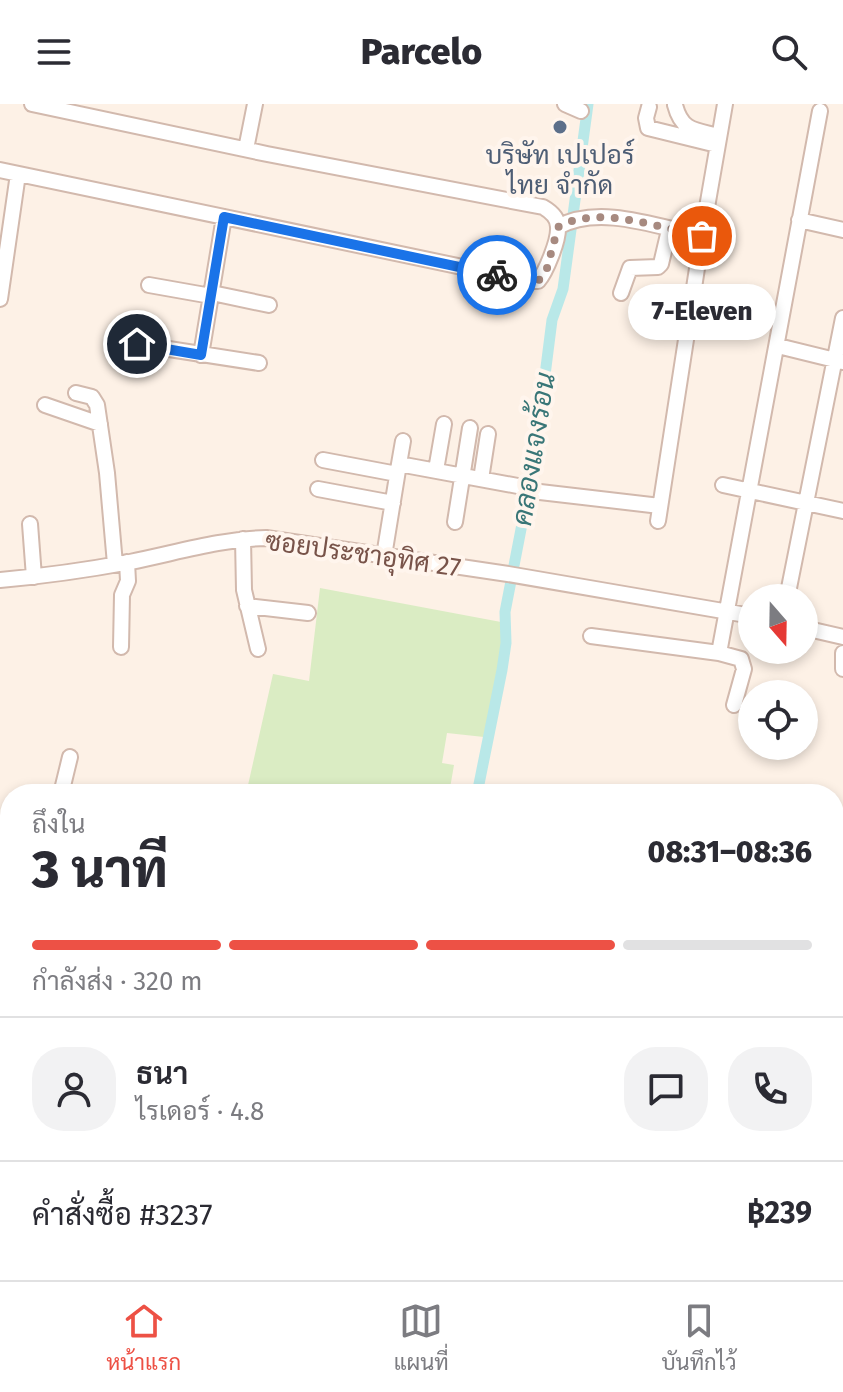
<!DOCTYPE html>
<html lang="th">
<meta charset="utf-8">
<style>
:root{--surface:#fff;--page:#f2f2f3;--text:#2b2b33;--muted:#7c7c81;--line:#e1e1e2;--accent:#ed5145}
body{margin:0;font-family:"Fira Sans",Sarabun,sans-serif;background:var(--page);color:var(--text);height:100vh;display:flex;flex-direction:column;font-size:30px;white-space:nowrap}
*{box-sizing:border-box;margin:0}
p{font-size:26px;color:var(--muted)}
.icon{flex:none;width:44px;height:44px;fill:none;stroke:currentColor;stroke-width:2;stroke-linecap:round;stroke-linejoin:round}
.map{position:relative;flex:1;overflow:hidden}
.details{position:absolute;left:0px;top:680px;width:844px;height:496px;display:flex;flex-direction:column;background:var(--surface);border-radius:32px 32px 0 0;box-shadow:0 4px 12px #0003}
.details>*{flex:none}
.needle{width:52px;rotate:160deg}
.fabs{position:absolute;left:738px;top:480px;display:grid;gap:16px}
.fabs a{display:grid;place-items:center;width:80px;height:80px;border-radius:50%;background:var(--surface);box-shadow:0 4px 12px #0003;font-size:40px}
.pin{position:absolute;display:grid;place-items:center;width:68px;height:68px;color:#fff;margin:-34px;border:4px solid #fff;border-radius:50%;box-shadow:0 2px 8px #0007}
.courier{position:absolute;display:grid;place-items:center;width:80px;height:80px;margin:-40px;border:6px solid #1a73e8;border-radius:50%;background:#fff;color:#222;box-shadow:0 2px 10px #0007}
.bubble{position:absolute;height:56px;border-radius:28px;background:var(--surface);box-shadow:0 4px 12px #0003;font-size:26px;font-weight:800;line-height:56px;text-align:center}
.summary em{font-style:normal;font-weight:800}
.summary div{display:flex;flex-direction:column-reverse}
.summary{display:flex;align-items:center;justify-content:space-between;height:136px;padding:0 32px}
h1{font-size:52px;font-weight:800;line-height:60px}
.bar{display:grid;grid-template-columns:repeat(4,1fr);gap:12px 8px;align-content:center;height:96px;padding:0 32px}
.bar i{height:10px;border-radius:6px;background:var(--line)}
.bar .selected{background:var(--accent)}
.bar p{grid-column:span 4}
.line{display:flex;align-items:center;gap:20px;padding:0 32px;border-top:2px solid var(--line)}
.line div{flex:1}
.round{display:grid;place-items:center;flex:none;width:84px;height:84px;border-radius:32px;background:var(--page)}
header{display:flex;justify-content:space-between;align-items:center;height:104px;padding:0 32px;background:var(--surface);font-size:36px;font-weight:800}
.menu{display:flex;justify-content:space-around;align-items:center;height:112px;border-top:2px solid var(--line);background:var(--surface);font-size:22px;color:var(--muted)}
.menu a{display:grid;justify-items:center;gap:4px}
.menu .selected{color:var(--accent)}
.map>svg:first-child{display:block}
</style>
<header><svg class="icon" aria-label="menu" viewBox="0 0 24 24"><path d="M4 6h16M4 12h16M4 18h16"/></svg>Parcelo<svg class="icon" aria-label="search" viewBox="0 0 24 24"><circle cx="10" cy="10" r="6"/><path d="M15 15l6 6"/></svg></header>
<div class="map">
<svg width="843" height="1176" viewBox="0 0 843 1176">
<rect width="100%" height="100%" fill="#fdf1e6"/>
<path fill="#ede4e0" d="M834,956L843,958V1176L550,1175L551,1166H834Z"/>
<path fill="#daecc3" d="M320,484L501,518C511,547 491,603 484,633L447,629L442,659L454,661L449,690H246L273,570L309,577Z"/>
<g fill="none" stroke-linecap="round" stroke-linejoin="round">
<path stroke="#b9e8e8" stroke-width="11" d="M477,690L502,566L506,539L505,508L534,358L552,216L563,185L588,0
M374,1176L376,1166"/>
</g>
<path fill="#f4cabc" stroke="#e8ad9b" stroke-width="2" d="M834,986L843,988V1141L834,1139Z"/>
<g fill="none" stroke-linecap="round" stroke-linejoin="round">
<defs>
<path id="minor" d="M565,0L581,7
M675,1C682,28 696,26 719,32
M649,3L646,14L648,24L717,41
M246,45L255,0
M0,66L529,177H538C546,168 559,136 558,123C558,114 550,107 543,103L267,50L32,0
M799,116L843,126
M558,123C599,100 658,123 702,132
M149,181L211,192
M212,189L269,201
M621,189L630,164L658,163L661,160L669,126
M0,195L18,70
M137,240L259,259
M778,242L843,258
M201,251L224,113
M76,289L92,293L97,301L107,369L115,460
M45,301L100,320
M323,356L397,370
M399,360L403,337
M436,366L444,320
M481,375L488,330
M723,381L843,407
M318,385L393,399
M540,388L660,402
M658,417L702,132L725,0
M455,418L470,324
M30,420L34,473
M243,435L244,486L258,545
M384,452L399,360L523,383
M0,476C44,472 87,466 130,458C176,449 220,435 266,434L508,470L752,512
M787,494L843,214
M247,502L308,509
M804,524L843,533
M591,532L719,549L741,555L744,565L734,601
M121,543L122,491L128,477L127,458
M719,549L820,7
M843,549V565
M61,690L70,653
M0,732L10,735
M0,935L10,937
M834,947L843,949
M834,980L843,982
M0,1004L10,1006
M834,1159L843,1161
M0,1176L10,1124
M448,1176L451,1166"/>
</defs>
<use href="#minor" stroke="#d2b9ad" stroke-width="18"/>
<use href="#minor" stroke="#fff" stroke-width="14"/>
</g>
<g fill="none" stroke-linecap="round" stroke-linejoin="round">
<path stroke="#a78a80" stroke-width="8" stroke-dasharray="0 14.4" d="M497,171L538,177L546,168L558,123C599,100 658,124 702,132"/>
<path stroke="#1a73e8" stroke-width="10" d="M137,240L201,251L224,113L497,171"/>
</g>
<circle fill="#5c6f8a" stroke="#fff5ed" stroke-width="3" cx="560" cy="23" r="8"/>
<g text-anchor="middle" stroke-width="8" stroke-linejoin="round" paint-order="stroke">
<g font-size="26" fill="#4e5e75" stroke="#fff5ed">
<text x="560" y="60">บริษัท เปเปอร์<tspan x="560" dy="30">ไทย จำกัด</tspan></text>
</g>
<g font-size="26" fill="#785349" stroke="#fff5ed">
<text transform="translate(363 450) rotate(8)" y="9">ซอยประชาอุทิศ 27</text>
</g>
<g font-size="28" font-style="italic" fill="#397677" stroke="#fff5ed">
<text transform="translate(533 345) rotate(-81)" y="10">คลองแจงร้อน</text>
</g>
</g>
</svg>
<div class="fabs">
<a><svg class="needle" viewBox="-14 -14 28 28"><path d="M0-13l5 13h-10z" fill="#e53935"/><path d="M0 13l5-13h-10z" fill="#7c7c81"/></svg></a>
<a><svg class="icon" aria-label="locate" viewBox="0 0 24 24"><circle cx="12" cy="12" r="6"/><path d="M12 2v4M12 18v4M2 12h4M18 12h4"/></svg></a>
</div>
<div class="pin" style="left:702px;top:132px;background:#ea580c"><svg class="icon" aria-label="bag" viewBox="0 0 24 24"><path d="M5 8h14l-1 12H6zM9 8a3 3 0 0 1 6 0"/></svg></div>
<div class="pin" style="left:137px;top:240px;background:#1f2937"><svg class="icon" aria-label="home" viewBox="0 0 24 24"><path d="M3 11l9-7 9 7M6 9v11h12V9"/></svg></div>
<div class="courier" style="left:497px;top:171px"><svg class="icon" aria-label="bike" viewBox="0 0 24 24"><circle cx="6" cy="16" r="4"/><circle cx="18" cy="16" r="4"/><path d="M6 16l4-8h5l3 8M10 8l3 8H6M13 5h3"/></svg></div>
<div class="bubble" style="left:628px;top:180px;width:148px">7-Eleven</div>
<section class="details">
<div class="summary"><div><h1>3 นาที</h1><p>ถึงใน</p></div><em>08:31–08:36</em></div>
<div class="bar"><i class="selected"></i><i class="selected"></i><i class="selected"></i><i></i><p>กำลังส่ง · 320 m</p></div>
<div class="line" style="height:144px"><a class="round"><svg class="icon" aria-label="person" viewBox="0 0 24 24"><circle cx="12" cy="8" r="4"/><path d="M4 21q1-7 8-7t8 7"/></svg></a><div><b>ธนา</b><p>ไรเดอร์ · 4.8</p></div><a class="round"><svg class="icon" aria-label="chat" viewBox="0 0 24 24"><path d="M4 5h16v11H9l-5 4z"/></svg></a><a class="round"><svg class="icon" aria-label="phone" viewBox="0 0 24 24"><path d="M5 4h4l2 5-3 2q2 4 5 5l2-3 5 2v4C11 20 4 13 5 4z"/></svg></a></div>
<div class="line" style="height:104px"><div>คำสั่งซื้อ #3237</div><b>฿239</b></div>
</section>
</div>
<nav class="menu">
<a class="selected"><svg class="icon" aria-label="home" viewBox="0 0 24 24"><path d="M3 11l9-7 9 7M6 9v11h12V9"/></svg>หน้าแรก</a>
<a><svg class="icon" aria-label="map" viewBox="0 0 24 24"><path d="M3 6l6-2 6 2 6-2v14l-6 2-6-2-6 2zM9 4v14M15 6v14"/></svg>แผนที่</a>
<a><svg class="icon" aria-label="saved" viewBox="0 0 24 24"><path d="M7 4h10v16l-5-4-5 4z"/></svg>บันทึกไว้</a>
</nav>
